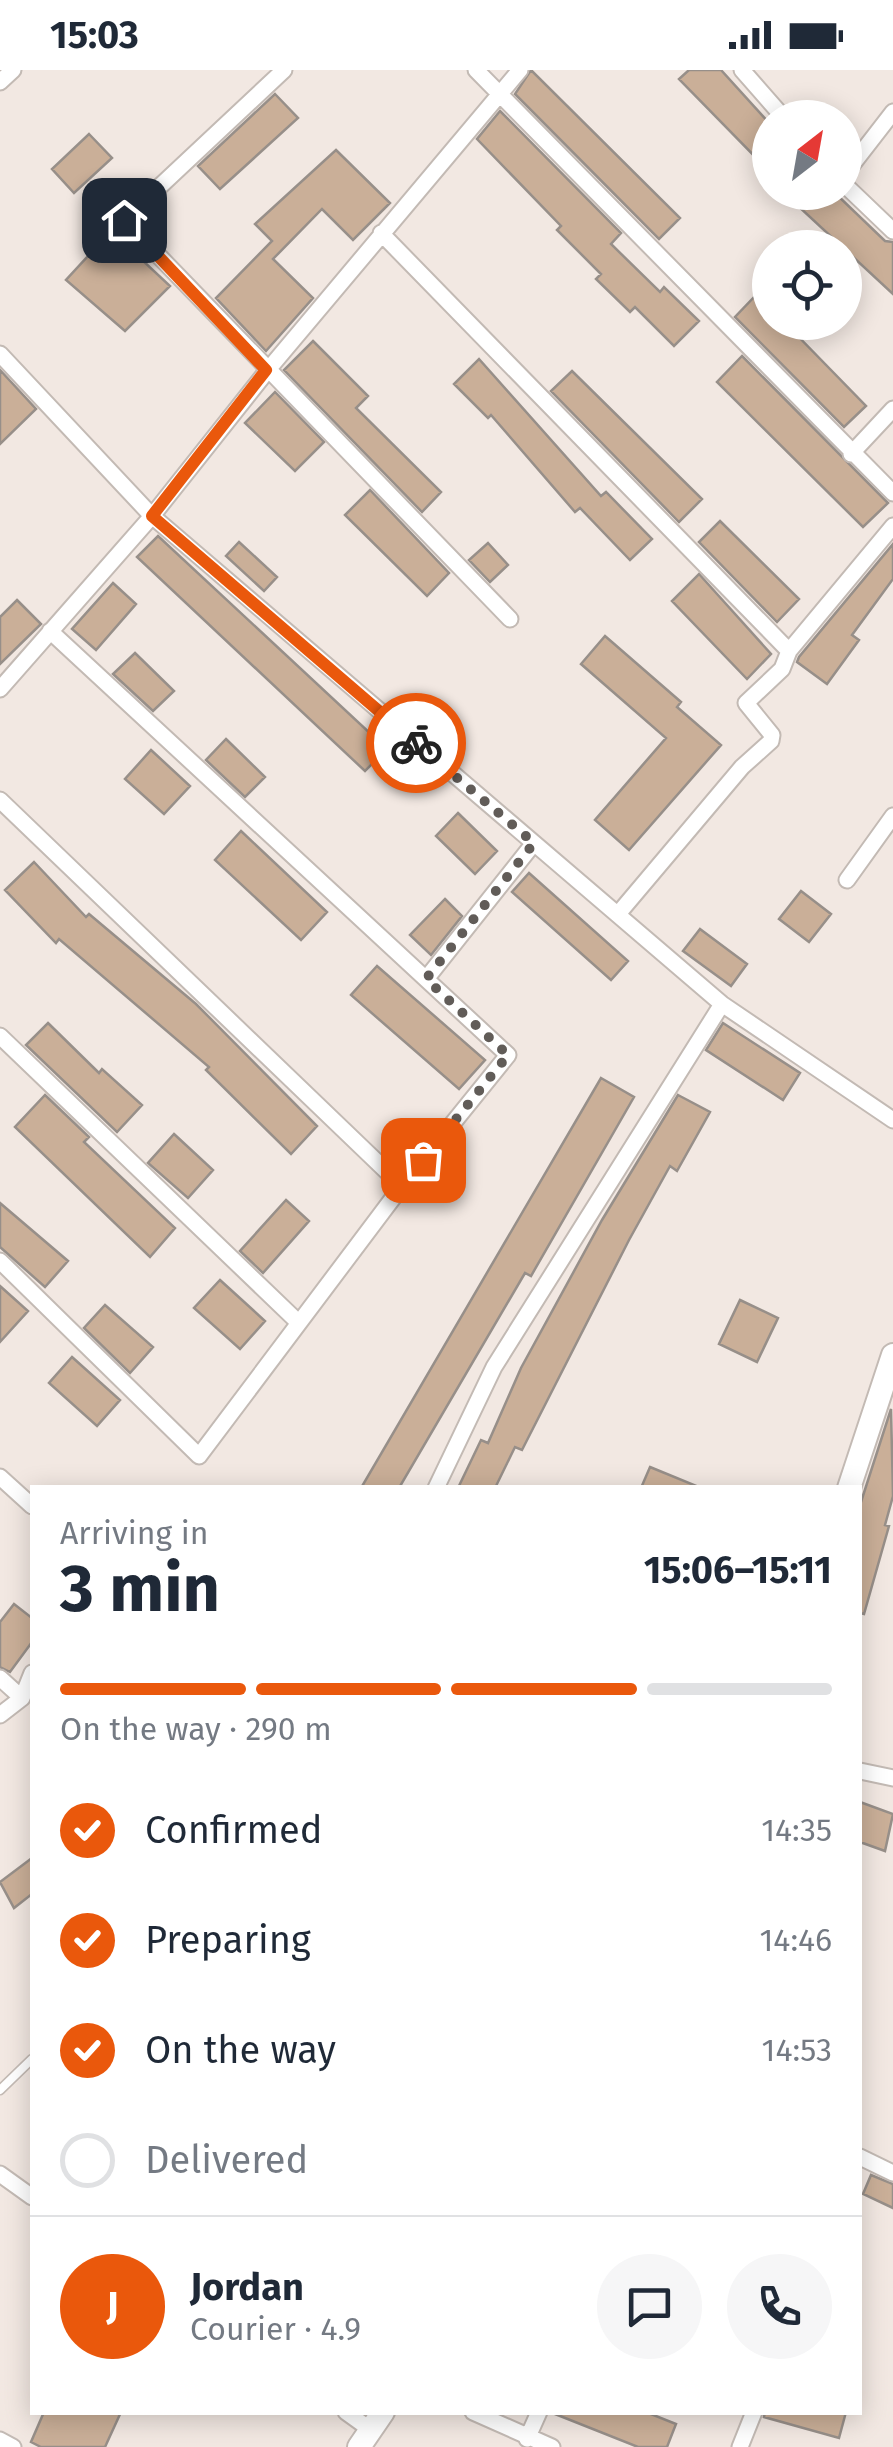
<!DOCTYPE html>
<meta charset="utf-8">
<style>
:root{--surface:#fff;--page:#f6f6f7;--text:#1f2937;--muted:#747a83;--line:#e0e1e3;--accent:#ea580c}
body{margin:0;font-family:"Fira Sans",sans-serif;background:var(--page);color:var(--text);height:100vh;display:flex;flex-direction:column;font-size:38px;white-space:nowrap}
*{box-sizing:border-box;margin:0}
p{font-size:32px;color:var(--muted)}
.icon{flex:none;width:55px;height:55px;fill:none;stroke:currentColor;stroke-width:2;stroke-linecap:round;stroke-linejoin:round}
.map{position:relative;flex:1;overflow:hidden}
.details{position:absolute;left:30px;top:1415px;width:832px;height:930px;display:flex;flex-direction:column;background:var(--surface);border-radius:0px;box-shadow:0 5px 25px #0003}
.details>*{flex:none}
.needle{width:65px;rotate:31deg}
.controls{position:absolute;left:752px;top:30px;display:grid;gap:20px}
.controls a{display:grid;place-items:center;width:110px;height:110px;border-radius:50%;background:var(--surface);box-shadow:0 5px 25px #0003;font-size:50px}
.pin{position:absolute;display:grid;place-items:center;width:85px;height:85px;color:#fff;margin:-42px;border-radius:20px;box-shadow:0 5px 15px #0006}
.courier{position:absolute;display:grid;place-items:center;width:100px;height:100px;margin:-50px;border:8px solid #ea580c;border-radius:50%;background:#fff;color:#222;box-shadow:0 2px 12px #0007}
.summary em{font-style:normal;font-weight:700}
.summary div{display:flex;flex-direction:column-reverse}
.summary{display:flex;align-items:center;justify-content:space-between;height:170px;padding:0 30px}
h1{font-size:65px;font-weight:700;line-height:75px}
.bar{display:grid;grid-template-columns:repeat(4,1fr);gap:15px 10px;align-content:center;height:120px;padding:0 30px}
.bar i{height:12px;border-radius:8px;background:var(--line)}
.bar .selected{background:var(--accent)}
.bar p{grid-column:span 4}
.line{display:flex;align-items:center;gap:25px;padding:0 30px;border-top:2px solid var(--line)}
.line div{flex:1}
.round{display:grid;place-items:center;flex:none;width:105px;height:105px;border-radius:52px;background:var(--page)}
ol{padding:0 30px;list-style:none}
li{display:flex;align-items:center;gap:30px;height:110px}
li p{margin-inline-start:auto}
li .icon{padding:10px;border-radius:50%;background:var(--accent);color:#fff;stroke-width:4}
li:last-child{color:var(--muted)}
li i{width:55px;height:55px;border:5px solid var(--line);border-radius:50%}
.status{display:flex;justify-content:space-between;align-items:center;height:70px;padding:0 50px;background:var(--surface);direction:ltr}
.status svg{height:28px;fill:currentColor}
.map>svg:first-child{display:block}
</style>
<div class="status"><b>15:03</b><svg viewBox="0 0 49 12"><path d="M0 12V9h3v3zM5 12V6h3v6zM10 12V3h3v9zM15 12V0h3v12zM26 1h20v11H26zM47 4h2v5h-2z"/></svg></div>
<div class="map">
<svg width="893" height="2377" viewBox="0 0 893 2377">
<rect width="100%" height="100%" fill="#f2e8e2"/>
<path fill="#caaf98" stroke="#978f89" stroke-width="2.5" d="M531,0L680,148L659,169L515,24Z
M689,0H721L770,54V102L679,9Z
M275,24L298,48L220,119L198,96Z
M500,41L621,163L611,174L660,222L664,217L699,251L674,276L635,237L630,242L596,209L601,204L557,160L561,156L477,69Z
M89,64L112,88L74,123L52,99Z
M336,80L390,133L353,170L322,139L273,189L313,228L266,281L216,228L272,171L255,154Z
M783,122H834L885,171L893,172V224Z
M111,161L170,216L125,261L66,210Z
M757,224L770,236V252H797L791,259L866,336L844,357L735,247Z
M313,271L368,326L356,338L441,422L422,442L284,300Z
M742,286L888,433L863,457L717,312Z
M479,289L601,426L606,422L652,469L630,490L580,438L575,442L491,345L488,348L454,314Z
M0,300L36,339L0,374Z
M572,301L702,429L679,452L551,321Z
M275,322L324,372L295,401L245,353Z
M370,420L449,503L427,526L345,445Z
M720,451L799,529L777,552L699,472Z
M158,466L387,679L365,701L137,487Z
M239,472L277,507L264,521L226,486Z
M488,473L508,495L490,512L469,490Z
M893,474V509L852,565L859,570L827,614L797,592L799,587Z
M699,504L771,584L747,609L672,531Z
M113,513L136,534L96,580L72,559Z
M17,530L41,554L0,594V547Z
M605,566L681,632L677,637L721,675L629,780L595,750L666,668L581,594Z
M135,583L174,621L153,641L113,604Z
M226,669L265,707L245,727L206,690Z
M151,680L190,716L164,744L125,709Z
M458,743L497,781L475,804L436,766Z
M241,761L327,842L301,870L215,790Z
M34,792L86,847L89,844L196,934L317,1056L291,1084L206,1000L209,997L59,869L56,873L5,820Z
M529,803L628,891L611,910L512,822Z
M801,821L831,844L809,872L779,849Z
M445,829L462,846L431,885L410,865Z
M700,859L747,894L731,916L683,881Z
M377,896L485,990L459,1019L351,925Z
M48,953L99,1003L102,999L142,1035L117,1062L26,975Z
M723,953L800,1003L783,1030L706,980Z
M601,1008L634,1027L531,1206L525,1203L399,1418H361Z
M45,1025L89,1067L84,1072L175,1158L150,1187L15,1057Z
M678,1025L710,1042L677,1101L670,1096L629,1170L522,1380L515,1377L495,1418H458L481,1370L488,1373L521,1298L602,1150Z
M174,1064L213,1100L188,1128L148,1093Z
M286,1130L309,1151L263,1203L240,1181Z
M0,1133L68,1191L45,1217L0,1177Z
M220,1210L265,1251L240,1279L194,1238Z
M0,1216L28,1241L0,1272Z
M740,1230L778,1248L757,1292L719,1274Z
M105,1235L153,1277L130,1303L84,1258Z
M72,1287L120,1330L97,1356L49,1313Z
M891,1339L893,1426L885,1455L889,1456L864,1544L860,1543V1435Z
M650,1397L699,1417V1418H641Z
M14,1534L32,1548V1572L10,1602L0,1597V1552Z
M860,1732L893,1744L885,1781L860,1772Z
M32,1788V1824L14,1838L0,1812Z
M871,2105L893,2114V2138L863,2124Z
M44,2342H121L105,2377H41L31,2372Z
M550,2342H646L676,2354L667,2377H638Z
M765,2342H846L839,2368L764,2347Z"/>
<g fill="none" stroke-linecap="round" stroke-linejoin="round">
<defs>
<path id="lane" d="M0,2020L32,1989"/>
<path id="street" d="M284,0L124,150L510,549
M476,0L893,423
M742,0L784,48
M0,12L13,0
M845,104L893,42
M845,115L893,161
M381,163L789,581L893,456
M0,284L152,446L722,934L893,1050
M851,384L893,339
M0,619L152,446L267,301L520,0
M0,730L402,1116L508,985L50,561
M847,810L893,746
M618,844L742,697L771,671L772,665L746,633L782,599L789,581
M426,909L534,773
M0,966L299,1253
M0,1191L199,1386L402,1116
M0,1407L32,1436
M436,1418L494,1297L722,934
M0,1608L22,1628L32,1603
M0,1645L22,1628
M860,1701L893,1708
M860,2087L893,2103
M0,2104L32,2127
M346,2342L371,2360
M473,2342L552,2377
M527,2369L539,2342
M0,2370L13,2377
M740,2377L754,2342"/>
<path id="secondary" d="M849,1418L893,1285
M359,2377L383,2342"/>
</defs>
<use href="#lane" stroke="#c3bab4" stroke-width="11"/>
<use href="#street" stroke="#c3bab4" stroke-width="19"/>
<use href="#secondary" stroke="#c3bab4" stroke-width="26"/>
<use href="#lane" stroke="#fff" stroke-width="8"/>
<use href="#street" stroke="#fff" stroke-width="15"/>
<use href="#secondary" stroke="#fff" stroke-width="22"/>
</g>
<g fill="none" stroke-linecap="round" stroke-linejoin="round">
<path stroke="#615c58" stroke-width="10" stroke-dasharray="0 18" d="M416,673L534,773L426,909L508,985L423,1090"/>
<path stroke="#ea580c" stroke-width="12" d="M124,150L266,300L152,446L416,673"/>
</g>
</svg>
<div class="controls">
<a><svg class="needle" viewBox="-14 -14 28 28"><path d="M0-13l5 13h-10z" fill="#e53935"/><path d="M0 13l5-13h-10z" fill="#747a83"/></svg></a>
<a><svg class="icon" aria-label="locate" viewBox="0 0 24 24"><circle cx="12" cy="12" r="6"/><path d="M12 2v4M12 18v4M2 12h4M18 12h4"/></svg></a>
</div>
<div class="pin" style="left:423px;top:1090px;background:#ea580c"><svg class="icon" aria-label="bag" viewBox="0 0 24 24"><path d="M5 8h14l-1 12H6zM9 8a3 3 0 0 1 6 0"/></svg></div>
<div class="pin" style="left:124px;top:150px;background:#1f2937"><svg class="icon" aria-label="home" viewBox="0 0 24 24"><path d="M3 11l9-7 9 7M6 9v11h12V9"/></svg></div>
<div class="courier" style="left:416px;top:673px"><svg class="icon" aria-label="bike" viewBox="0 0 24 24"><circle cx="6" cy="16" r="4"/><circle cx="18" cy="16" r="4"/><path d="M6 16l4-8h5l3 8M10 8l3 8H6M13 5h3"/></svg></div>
<section class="details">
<div class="summary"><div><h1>3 min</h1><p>Arriving in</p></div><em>15:06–15:11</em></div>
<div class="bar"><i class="selected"></i><i class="selected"></i><i class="selected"></i><i></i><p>On the way · 290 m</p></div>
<ol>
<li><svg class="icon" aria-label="check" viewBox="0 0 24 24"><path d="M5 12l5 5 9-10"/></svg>Confirmed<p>14:35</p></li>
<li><svg class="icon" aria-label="check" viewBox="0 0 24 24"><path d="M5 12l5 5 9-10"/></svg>Preparing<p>14:46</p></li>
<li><svg class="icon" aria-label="check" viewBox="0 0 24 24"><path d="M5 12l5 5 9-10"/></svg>On the way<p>14:53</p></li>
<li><i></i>Delivered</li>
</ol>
<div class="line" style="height:180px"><b class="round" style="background:var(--accent);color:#fff">J</b><div><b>Jordan</b><p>Courier · 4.9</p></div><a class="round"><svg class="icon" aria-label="chat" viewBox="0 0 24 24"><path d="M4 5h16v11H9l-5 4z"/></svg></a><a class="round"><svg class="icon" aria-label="phone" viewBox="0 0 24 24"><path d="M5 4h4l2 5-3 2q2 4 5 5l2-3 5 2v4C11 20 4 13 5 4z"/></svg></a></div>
</section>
</div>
